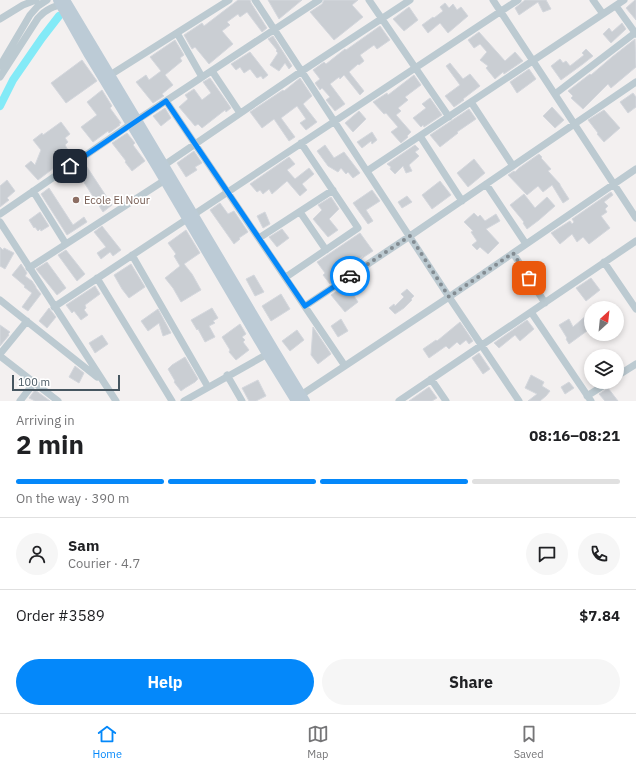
<!DOCTYPE html>
<meta charset="utf-8">
<style>
:root{--surface:#fff;--page:#f6f6f6;--text:#202124;--muted:#757577;--line:#e0e0e0;--accent:#0488fa}
body{margin:0;font-family:"IBM Plex Sans",sans-serif;background:var(--page);color:var(--text);height:100vh;display:flex;flex-direction:column;font-size:15px;white-space:nowrap}
*{box-sizing:border-box;margin:0}
p{font-size:13px;color:var(--muted)}
.icon{flex:none;width:22px;height:22px;fill:none;stroke:currentColor;stroke-width:2;stroke-linecap:round;stroke-linejoin:round}
.map{position:relative;height:401px;overflow:hidden}
.drawer{display:flex;flex-direction:column;background:var(--surface);flex:1}
.drawer>*{flex:none}
.needle{width:26px;rotate:27deg}
.tools{position:absolute;left:584px;top:301px;display:grid;gap:8px}
.tools a{display:grid;place-items:center;width:40px;height:40px;border-radius:50%;background:var(--surface);box-shadow:0 2px 6px #0003;font-size:20px}
.scale{position:absolute;left:12px;bottom:10px;width:108px;box-sizing:border-box;padding-left:4px;border:2px solid #465660;border-top:0;font-size:11px;line-height:14px;white-space:nowrap;color:#465660;-webkit-text-stroke:3px #fff;paint-order:stroke}
.pin{position:absolute;display:grid;place-items:center;width:34px;height:34px;color:#fff;margin:-17px;border-radius:8px;box-shadow:0 2px 6px #0006}
.courier{position:absolute;display:grid;place-items:center;width:40px;height:40px;margin:-20px;border:3px solid #0488fa;border-radius:50%;background:#fff;color:#222;box-shadow:0 1px 5px #0007}
.summary em{font-style:normal;font-weight:700}
.summary div{display:flex;flex-direction:column-reverse}
.summary{display:flex;align-items:center;justify-content:space-between;height:68px;padding:0 16px}
h1{font-size:26px;font-weight:700;line-height:30px}
.bar{display:grid;grid-template-columns:repeat(4,1fr);gap:6px 4px;align-content:center;height:48px;padding:0 16px}
.bar i{height:5px;border-radius:3px;background:var(--line)}
.bar .selected{background:var(--accent)}
.bar p{grid-column:span 4}
.line{display:flex;align-items:center;gap:10px;padding:0 16px;border-top:1px solid var(--line)}
.line div{flex:1}
.round{display:grid;place-items:center;flex:none;width:42px;height:42px;border-radius:21px;background:var(--page)}
.cta{display:flex;gap:8px;margin-top:auto;padding:8px 16px}
.cta a{flex:1;height:46px;border-radius:24px;background:var(--accent);color:#fff;font-size:16px;font-weight:700;line-height:46px;text-align:center}
.cta a+a{background:var(--page);color:var(--text)}
.tab-bar{display:flex;justify-content:space-around;align-items:center;height:56px;border-top:1px solid var(--line);background:var(--surface);font-size:11px;color:var(--muted)}
.tab-bar a{display:grid;justify-items:center;gap:2px}
.tab-bar .selected{color:var(--accent)}
.map>svg:first-child{display:block}
</style>
<div class="map">
<svg width="636" height="401" viewBox="0 0 636 401">
<rect width="100%" height="100%" fill="#f3f0f0"/>
<g fill="none" stroke-linecap="round" stroke-linejoin="round">
<path stroke="#83eaf7" stroke-width="8" d="M0,106L13,80L42,38L59,16"/>
</g>
<path fill="#caced3" stroke="#d4d7dd" d="M238,0H250L251,3L267,28L262,32L247,12L240,17L238,14L227,22L230,25L222,31L233,44L209,64L195,47L192,49L184,35L202,23L204,26Z
M268,0H302L279,19Z
M324,0H358L352,5L363,17L334,40L310,12L322,4Z
M525,0H546L551,9L543,12L538,2L519,15L515,8Z
M635,0H636V20L626,8Z
M445,3L449,8L453,4L457,10L461,7L468,16L448,33L440,23L428,33L422,25L433,17L434,18L443,11L440,7Z
M409,7L418,20L404,31L393,19Z
M622,23L626,29L611,43L603,34L609,28L612,32Z
M380,26L390,40L377,49L374,45L360,55L364,61L359,65L358,64L349,72L364,91L360,95L344,75L340,79L339,77L330,84L345,104L335,111L326,100L330,97L322,88L320,90L315,83L320,79L313,70L324,62L326,64L345,49L346,50Z
M479,32L505,61L515,52L523,61L504,74L503,72L495,79L486,68L488,66L480,60L487,52L480,44L474,48L468,40Z
M273,36L292,66L289,69L285,63L279,71L270,65L278,53L276,51L277,50L268,39Z
M635,39L636,67L611,88L608,84L583,109L571,98L573,96L568,91L590,74L591,75L612,57Z
M175,40L184,55L180,58L182,61L165,75L173,85L162,94L164,96L153,103L136,82L146,75L149,80L161,71L150,57Z
M586,49L593,56L583,64L561,80L551,66L560,59L563,63L566,61L570,66L584,55L582,53Z
M250,52L268,75L263,79L261,76L257,78L250,69L244,73L240,67L236,70L231,64Z
M82,60L97,81L66,103L51,83Z
M450,63L463,79L470,74L480,86L463,99L464,100L454,107L445,96L460,85L446,66Z
M529,69L536,79L517,93L510,82Z
M414,75L421,85L405,97L408,100L398,108L401,111L396,115L411,132L407,136L408,137L401,143L391,132L398,127L386,113L384,114L373,102L387,93L388,95Z
M210,78L231,108L226,112L225,110L202,128L198,124L195,126L179,107L188,99L185,95L194,89L202,100L211,93L203,82Z
M300,78L312,96L303,104L317,122L306,130L300,123L306,119L297,106L281,118L295,137L289,141L274,119L262,128L250,112L283,90L284,91Z
M102,90L112,106L110,108L121,123L119,124L120,125L109,133L108,131L93,142L81,127L97,115L87,102Z
M633,93L636,97V107L628,113L620,102Z
M430,98L442,115L424,127L423,125L421,127L413,118L426,108L422,104Z
M552,107L564,120L555,128L543,116Z
M165,108L171,118L161,126L153,116Z
M469,109L476,119L457,132L458,133L440,147L430,135Z
M604,110L620,128L604,142L597,134L598,133L588,120Z
M359,111L366,119L353,132L345,123Z
M61,122L70,134L65,138L68,142L65,145L71,155L38,180L25,166L31,161L35,165L41,150L33,140L42,133L43,135Z
M372,132L377,140L372,144L371,141L362,148L357,142Z
M127,133L135,143L133,145L145,161L132,171L125,162L126,161L112,143Z
M325,145L334,158L344,152L360,173L353,178L348,172L346,174L341,168L338,172L328,166L317,151Z
M415,145L419,149L415,152L419,156L409,165L412,171L406,173L403,166L395,174L390,169L391,167L387,164Z
M194,151L202,163L195,167L197,170L186,177L177,163Z
M539,154L542,157L541,158L551,169L548,171L560,184V185L569,199L563,203L552,185L543,192L538,186L527,195L508,175L514,171L515,172L519,168Z
M289,157L295,164L287,170L295,179L309,168L314,174L302,184L307,190L300,196L287,181L272,194L269,189L263,194L260,190L257,192L250,184Z
M474,159L485,173L468,187L457,173Z
M85,164L112,205L103,212L76,170Z
M7,180L15,191L7,198L9,200L0,207V186Z
M440,181L451,195L432,209L422,195Z
M49,188L73,225L84,217L87,222L67,235L41,194Z
M372,190L380,201L366,210L373,221L368,224L353,203Z
M611,192L613,195L604,202L608,206L605,209L607,212L601,216L610,228L589,244L583,237L577,242L572,234L560,244L551,233L570,221L572,224L574,222L572,219Z
M524,194L535,208L547,197L555,206L539,220L527,229L523,223L524,222L510,205Z
M407,196L412,202L402,208L398,202Z
M331,197L339,209L329,219L338,230L328,237L313,219L322,210L318,205Z
M220,203L228,214L234,211L248,232L239,238L240,239L234,244L210,210Z
M40,212L49,226L41,231L40,229L38,231L35,227L34,228L29,220Z
M265,212L270,224L263,228L257,216Z
M474,213L478,217L480,215L485,221L496,214L500,221L486,229L499,243L488,254L480,247L477,250L472,245L477,241L471,232L473,231L464,222Z
M102,226L121,250L113,256L110,252L101,259L97,253L106,247L94,232Z
M282,229L289,238L277,247L269,237Z
M186,230L200,253L184,264L192,274L201,290L181,302L173,288L165,278L180,266L174,256L176,254L168,243Z
M360,233L373,251L361,259L363,256L337,275L339,277L330,284L323,275L325,273L317,262Z
M0,247L3,250L4,248L14,253L5,269L0,266Z
M66,250L85,274L77,281L58,255Z
M47,262L66,288L57,295L36,269Z
M21,264L27,273L25,276L32,281L36,287V288L41,294L28,311L22,307L32,293L24,287L25,286L12,275Z
M131,264L145,287L129,298L122,289L114,275Z
M254,275L264,292L255,296L246,279Z
M359,276L365,279L358,291L359,294L354,296L358,302L345,312L331,295L345,285L347,287L349,283Z
M591,278L600,290L586,301L576,288Z
M95,286L100,294L85,305L86,308L84,310L88,315L81,320L74,311L72,313L66,305Z
M407,289L414,296L411,299L412,300L404,308L395,314L389,308L394,304L395,306L404,297L401,294Z
M281,294L290,309L271,321L262,306Z
M49,308L56,317L47,328L39,321Z
M212,308L218,318L213,321L215,323L209,326L215,337L205,342L198,329L197,330L191,320Z
M158,309L171,333L163,336L159,323L148,331L141,321Z
M588,314L591,317V328L569,344L566,339L567,338L559,325L569,319L573,327Z
M341,319L348,331L338,337L331,326Z
M527,320L534,329L520,341L515,335L499,348L494,343Z
M460,322L473,341L469,344L466,340L460,345L457,342L449,349L446,346L429,358L423,349L436,340L437,341Z
M240,324L246,334L242,337L245,340L243,342L249,350L236,360L229,352L230,350L222,337Z
M0,325L10,332L8,334L9,335L0,346Z
M313,327L331,354L318,364L311,355Z
M297,330L304,340L290,351L282,341Z
M102,335L108,344L95,353L89,343Z
M479,353L490,369L483,374L472,358Z
M185,357L198,379L195,382L185,388L181,391L174,382L175,381L168,369L172,365Z
M75,366L84,373L79,383L69,377Z
M531,375L544,382L542,386L550,391L546,396L540,401H528L537,394L525,388Z
M258,380L266,396L256,401H249L242,388Z
M569,382L574,388L565,394L561,387Z
M429,387L437,398L432,401H409Z
M608,388L618,401H605L599,394Z
M35,390L50,401H35L29,398Z"/>
<g fill="none" stroke-linecap="round" stroke-linejoin="round">
<path stroke="#bccad1" stroke-width="7" d="M255,0L449,297L519,401
M369,0L449,117
M493,0L636,218
M593,0L603,14
M616,6L636,34
M0,19L23,5L36,0
M177,33L202,77
M0,66L30,15L38,6L47,0
M212,71L240,113
M0,77L38,18C46,9 54,6 65,4
M107,77L229,0
M555,94L636,32
M166,101L345,366
M471,102L513,166
M420,136L462,201
M160,168L302,71L410,0
M367,171L624,0
M486,184L526,244
M33,191L66,244
M300,212L326,250
M0,214L131,124L319,0
M0,222L116,401
M259,238L333,190
M513,253L545,303
M132,255L208,387
M604,262L636,309
M29,268L165,180
M286,277L358,228L301,143
M97,278L172,401
M0,300L97,377
M305,306L410,236L636,82
M54,307L518,0
M531,312L591,401
M0,354L27,321
M0,356L58,401
M227,375L242,401
M617,376L636,364
M431,379L446,401
M587,396L609,382
M298,397L449,297L636,169
M20,401L34,383
M184,401L271,352
M399,401L636,241"/>
<path stroke="#bccbd6" stroke-width="10" d="M58,0L89,55L158,169L267,354L296,401
M65,0L137,120L274,350L305,401"/>
</g>
<g fill="none" stroke-linecap="round" stroke-linejoin="round">
<path stroke="#838c92" stroke-width="4" stroke-dasharray="0 7.2" d="M350,276L410,236L449,297L513,253L529,278"/>
<path stroke="#0488fa" stroke-width="5" d="M70,166L166,101L305,306L350,276"/>
</g>
<circle fill="#8d6e63" stroke="#fff" stroke-width="1.5" cx="76" cy="200" r="4"/>
<g text-anchor="middle" stroke-width="3.5" stroke-linejoin="round" paint-order="stroke">
<g font-size="11" fill="#785e54" stroke="#fff" text-anchor="start">
<text x="84" y="204">Ecole El Nour</text>
</g>
</g>
</svg>
<div class="tools">
<a><svg class="needle" viewBox="-14 -14 28 28"><path d="M0-13l5 13h-10z" fill="#e53935"/><path d="M0 13l5-13h-10z" fill="#757577"/></svg></a>
<a><svg class="icon" aria-label="layers" viewBox="0 0 24 24"><path d="M12 4l9 5-9 5-9-5zM3 14l9 5 9-5"/></svg></a>
</div>
<div class="scale">100 m</div>
<div class="pin" style="left:529px;top:278px;background:#ea580c"><svg class="icon" aria-label="bag" viewBox="0 0 24 24"><path d="M5 8h14l-1 12H6zM9 8a3 3 0 0 1 6 0"/></svg></div>
<div class="pin" style="left:70px;top:166px;background:#1f2937"><svg class="icon" aria-label="home" viewBox="0 0 24 24"><path d="M3 11l9-7 9 7M6 9v11h12V9"/></svg></div>
<div class="courier" style="left:350px;top:276px"><svg class="icon" aria-label="car" viewBox="0 0 24 24"><path d="M5 17H2v-5l4-1 3-4h7l3 4 3 1v5h-3M9 17h6M6 11h13"/><circle cx="7" cy="17" r="2"/><circle cx="17" cy="17" r="2"/></svg></div>
</div>
<section class="drawer">
<div class="summary"><div><h1>2 min</h1><p>Arriving in</p></div><em>08:16–08:21</em></div>
<div class="bar"><i class="selected"></i><i class="selected"></i><i class="selected"></i><i></i><p>On the way · 390 m</p></div>
<div class="line" style="height:72px"><a class="round"><svg class="icon" aria-label="person" viewBox="0 0 24 24"><circle cx="12" cy="8" r="4"/><path d="M4 21q1-7 8-7t8 7"/></svg></a><div><b>Sam</b><p>Courier · 4.7</p></div><a class="round"><svg class="icon" aria-label="chat" viewBox="0 0 24 24"><path d="M4 5h16v11H9l-5 4z"/></svg></a><a class="round"><svg class="icon" aria-label="phone" viewBox="0 0 24 24"><path d="M5 4h4l2 5-3 2q2 4 5 5l2-3 5 2v4C11 20 4 13 5 4z"/></svg></a></div>
<div class="line" style="height:52px"><div>Order #3589</div><b>$7.84</b></div>
<div class="cta"><a>Help</a><a>Share</a></div>
</section>
<nav class="tab-bar">
<a class="selected"><svg class="icon" aria-label="home" viewBox="0 0 24 24"><path d="M3 11l9-7 9 7M6 9v11h12V9"/></svg>Home</a>
<a><svg class="icon" aria-label="map" viewBox="0 0 24 24"><path d="M3 6l6-2 6 2 6-2v14l-6 2-6-2-6 2zM9 4v14M15 6v14"/></svg>Map</a>
<a><svg class="icon" aria-label="saved" viewBox="0 0 24 24"><path d="M7 4h10v16l-5-4-5 4z"/></svg>Saved</a>
</nav>
